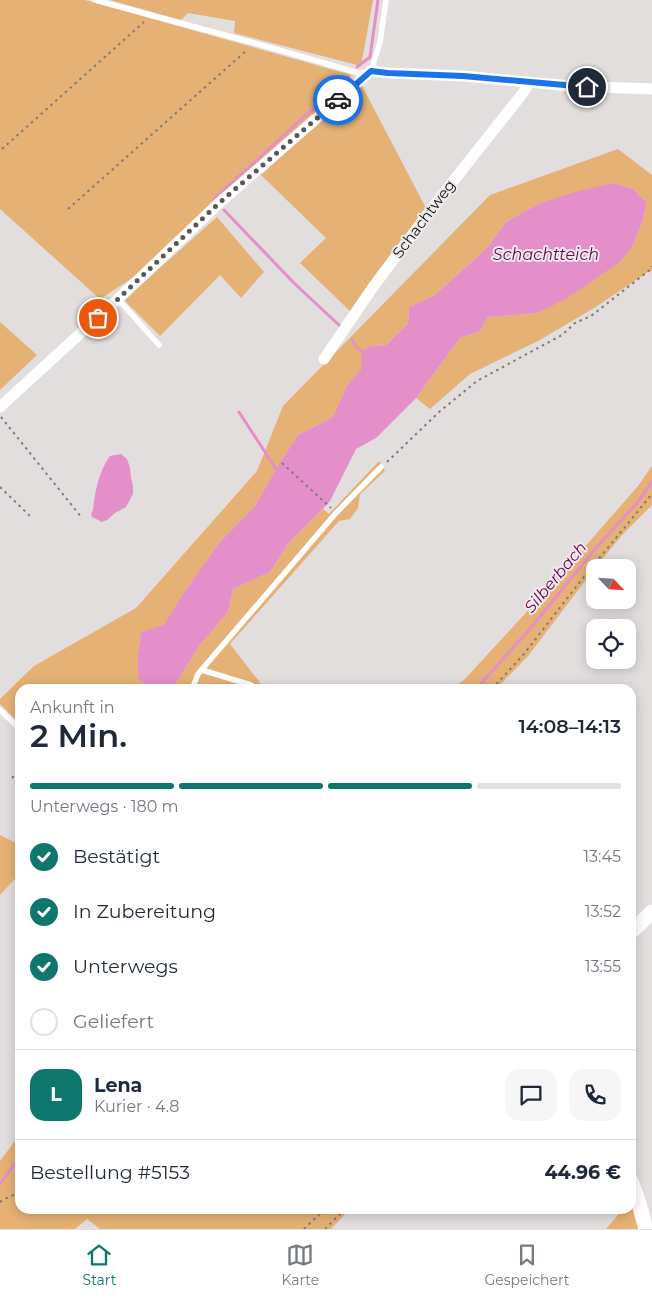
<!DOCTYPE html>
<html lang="de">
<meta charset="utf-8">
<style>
:root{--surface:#fff;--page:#f6f6f7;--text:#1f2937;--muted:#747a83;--line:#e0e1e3;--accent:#0f766e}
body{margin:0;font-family:Montserrat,sans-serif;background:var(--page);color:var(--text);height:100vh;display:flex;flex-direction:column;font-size:19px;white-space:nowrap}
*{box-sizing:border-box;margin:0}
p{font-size:16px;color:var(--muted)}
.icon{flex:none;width:28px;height:28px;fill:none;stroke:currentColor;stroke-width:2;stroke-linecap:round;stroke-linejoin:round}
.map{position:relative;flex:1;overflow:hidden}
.sheet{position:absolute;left:15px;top:684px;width:621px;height:530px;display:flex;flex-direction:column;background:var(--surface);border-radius:15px;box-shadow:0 2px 12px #0003}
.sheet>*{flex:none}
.needle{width:32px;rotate:115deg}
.controls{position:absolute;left:586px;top:559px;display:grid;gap:10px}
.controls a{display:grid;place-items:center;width:50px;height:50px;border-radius:10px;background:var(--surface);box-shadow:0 2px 12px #0003;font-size:25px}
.pin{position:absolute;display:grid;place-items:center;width:42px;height:42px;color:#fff;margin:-21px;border:2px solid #fff;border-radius:50%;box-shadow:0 1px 5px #0007}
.courier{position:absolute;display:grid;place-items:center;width:50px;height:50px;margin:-25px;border:4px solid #1a73e8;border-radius:50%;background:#fff;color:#222;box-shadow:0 1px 6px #0007}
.overview em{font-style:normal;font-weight:600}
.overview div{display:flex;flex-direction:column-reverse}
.overview{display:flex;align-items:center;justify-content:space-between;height:85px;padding:0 15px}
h1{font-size:32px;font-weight:600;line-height:38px}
.bar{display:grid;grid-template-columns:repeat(4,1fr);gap:8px 5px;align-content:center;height:60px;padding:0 15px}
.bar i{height:6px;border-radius:4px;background:var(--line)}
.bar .active{background:var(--accent)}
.bar p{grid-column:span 4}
.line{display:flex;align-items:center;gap:12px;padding:0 15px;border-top:1px solid var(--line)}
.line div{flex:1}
.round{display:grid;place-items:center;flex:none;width:52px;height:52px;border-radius:15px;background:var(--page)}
ol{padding:0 15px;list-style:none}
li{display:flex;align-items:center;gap:15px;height:55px}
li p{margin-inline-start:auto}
li .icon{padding:5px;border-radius:50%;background:var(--accent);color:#fff;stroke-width:4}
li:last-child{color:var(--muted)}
li i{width:28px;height:28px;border:2px solid var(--line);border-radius:50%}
.tab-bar{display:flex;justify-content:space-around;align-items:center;height:70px;border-top:1px solid var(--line);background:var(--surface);font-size:14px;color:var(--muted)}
.tab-bar a{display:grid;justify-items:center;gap:2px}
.tab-bar .active{color:var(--accent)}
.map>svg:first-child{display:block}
</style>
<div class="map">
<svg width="652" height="1229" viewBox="0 0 652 1229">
<rect width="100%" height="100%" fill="#e1dedd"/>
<path fill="#e6b174" d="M0,0H85L348,74L351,80L134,277L100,299L0,209Z
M110,0H373L361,66L234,33L235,21L188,13L181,20Z
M361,84L427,210L351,312L300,263L326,238L261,175Z
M618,149L652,175V271L648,272L594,308L538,341L470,374L430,409L416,398L460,338L480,331L488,317L538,313L620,262L632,247L642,223L647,203L633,189L613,183L540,203L506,222L488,247L435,295L409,307L408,324L386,345L371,346L362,370L346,387L333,417L298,435L277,467L255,506L219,543L184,592L164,626L141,632L138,654V679L154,689H20V724L0,704V699L34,666L136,608L257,471L283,406L490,195Z
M217,217L264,272L241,298L220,275L160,336L124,300Z
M0,322L37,355L0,390Z
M379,461L385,471L360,494L358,508L350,519L339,521L230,644L265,689H172L200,645L228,612L233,589L270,572L287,545L323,509L329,514Z
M652,466V505L623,534L595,568L528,656L496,689H452L464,680L555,581L638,486Z
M0,835L20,845V873L0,895Z
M20,1134V1209H350L331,1229H100L87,1219L75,1229H0V1161Z
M631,1199L640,1229H606L623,1209H631Z"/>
<path fill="#e48eca" d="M613,183L633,189L647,203L642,223L632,247L620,262L567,298L538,313L488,317L480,331L460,338L416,398L376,438L356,449L330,501L320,512L287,545L270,572L233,589L228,612L200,645L172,689H154L138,679V654L141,632L164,625L184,592L219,543L255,506L277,467L298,435L333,417L346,387L361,370L362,351L371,346L386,345L408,324L409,307L435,295L488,247L506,222L540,203L575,192Z
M121,454L127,459L130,468L131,478L133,486V494L126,507L115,513L107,520L102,522L92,517L91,514L93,510C95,491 99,471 110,456Z"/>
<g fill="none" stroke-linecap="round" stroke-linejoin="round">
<path stroke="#e48eca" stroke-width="3" d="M357,67L370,57L378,0
M214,199L349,76
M224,210L294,283L341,327
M352,340L358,349L362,351
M239,412L276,469
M476,689L529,630L595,549L637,503L652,482
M0,1184L20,1156"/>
<path stroke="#7d7b7b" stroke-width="2" stroke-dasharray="2.5 4" stroke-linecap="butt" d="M2,149L144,22
M68,209L247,50
M1,417L82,518
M387,462L439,412L477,381L562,335L575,323L591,316L651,269L652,266
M282,463L331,508
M0,487L32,518
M492,689L524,654L579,583L652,494
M12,778L20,769
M0,1202C6,1197 16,1196 20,1189
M335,1209L342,1212
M304,1229L325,1209
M325,1229L345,1209"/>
<path stroke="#fff" stroke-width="5.5" d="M95,0L254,43L359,73L371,71L380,42L386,0
M118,299L159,345
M202,670L251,685L255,689
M192,689L198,674L336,513L381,467
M0,710L20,729"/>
<path stroke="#fff" stroke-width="11" d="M324,359L373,287L439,199L523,93L527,87L528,82
M0,407L118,299L218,204L371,71L388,73L463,76L571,86L652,89"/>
<path stroke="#fff" stroke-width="15" d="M631,932L652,912
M631,1181L638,1200L646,1229"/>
</g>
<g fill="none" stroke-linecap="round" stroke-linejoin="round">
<path stroke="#595757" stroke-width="5" stroke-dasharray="0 9" d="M98,318L218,204L338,100"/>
<path stroke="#1a73e8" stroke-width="6" d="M338,100L371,71L388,73L463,76L587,87"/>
</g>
<g text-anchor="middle" stroke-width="4" stroke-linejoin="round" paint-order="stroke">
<g font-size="15" fill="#100f0f" stroke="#eeebea">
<text transform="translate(424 219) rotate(-53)" y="5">Schachtweg</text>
</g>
<g font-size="16" font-style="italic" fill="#6d0058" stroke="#eeebea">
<text x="546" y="260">Schachtteich</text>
<text transform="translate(555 577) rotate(-50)" y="6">Silberbach</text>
</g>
</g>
</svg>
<div class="controls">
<a><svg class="needle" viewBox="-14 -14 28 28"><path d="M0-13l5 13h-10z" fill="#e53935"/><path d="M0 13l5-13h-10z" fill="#747a83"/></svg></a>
<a><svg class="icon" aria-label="locate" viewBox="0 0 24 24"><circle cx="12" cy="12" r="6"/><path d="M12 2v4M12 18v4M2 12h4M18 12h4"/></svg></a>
</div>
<div class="pin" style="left:98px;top:318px;background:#ea580c"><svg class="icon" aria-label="bag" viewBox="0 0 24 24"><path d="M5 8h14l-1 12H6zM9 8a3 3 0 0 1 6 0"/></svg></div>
<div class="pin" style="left:587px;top:87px;background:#1f2937"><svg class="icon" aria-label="home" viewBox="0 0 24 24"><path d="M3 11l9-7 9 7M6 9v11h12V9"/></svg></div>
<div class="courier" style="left:338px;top:100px"><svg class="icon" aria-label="car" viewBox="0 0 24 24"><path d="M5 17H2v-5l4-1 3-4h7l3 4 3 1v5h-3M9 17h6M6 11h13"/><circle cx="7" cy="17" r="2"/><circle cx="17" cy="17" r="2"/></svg></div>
<section class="sheet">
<div class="overview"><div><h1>2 Min.</h1><p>Ankunft in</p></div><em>14:08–14:13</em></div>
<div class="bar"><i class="active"></i><i class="active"></i><i class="active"></i><i></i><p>Unterwegs · 180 m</p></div>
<ol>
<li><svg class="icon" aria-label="check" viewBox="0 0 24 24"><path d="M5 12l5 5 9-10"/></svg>Bestätigt<p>13:45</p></li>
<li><svg class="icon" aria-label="check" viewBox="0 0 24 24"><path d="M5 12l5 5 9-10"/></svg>In Zubereitung<p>13:52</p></li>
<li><svg class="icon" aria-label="check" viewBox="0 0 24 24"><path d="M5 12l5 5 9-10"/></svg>Unterwegs<p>13:55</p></li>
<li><i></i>Geliefert</li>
</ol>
<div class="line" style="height:90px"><b class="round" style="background:var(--accent);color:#fff">L</b><div><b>Lena</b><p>Kurier · 4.8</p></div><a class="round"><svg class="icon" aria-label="chat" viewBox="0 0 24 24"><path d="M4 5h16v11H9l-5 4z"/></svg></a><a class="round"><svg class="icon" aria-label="phone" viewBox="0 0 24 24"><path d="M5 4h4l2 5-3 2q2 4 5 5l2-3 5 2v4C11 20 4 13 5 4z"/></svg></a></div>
<div class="line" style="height:65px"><div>Bestellung #5153</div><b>44.96 €</b></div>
</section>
</div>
<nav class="tab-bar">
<a class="active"><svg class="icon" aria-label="home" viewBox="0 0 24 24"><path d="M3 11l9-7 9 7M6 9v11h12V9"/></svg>Start</a>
<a><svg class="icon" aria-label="map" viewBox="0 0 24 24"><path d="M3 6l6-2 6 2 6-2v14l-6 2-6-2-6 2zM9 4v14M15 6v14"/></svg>Karte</a>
<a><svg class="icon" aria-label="saved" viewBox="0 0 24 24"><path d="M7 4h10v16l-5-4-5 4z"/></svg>Gespeichert</a>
</nav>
